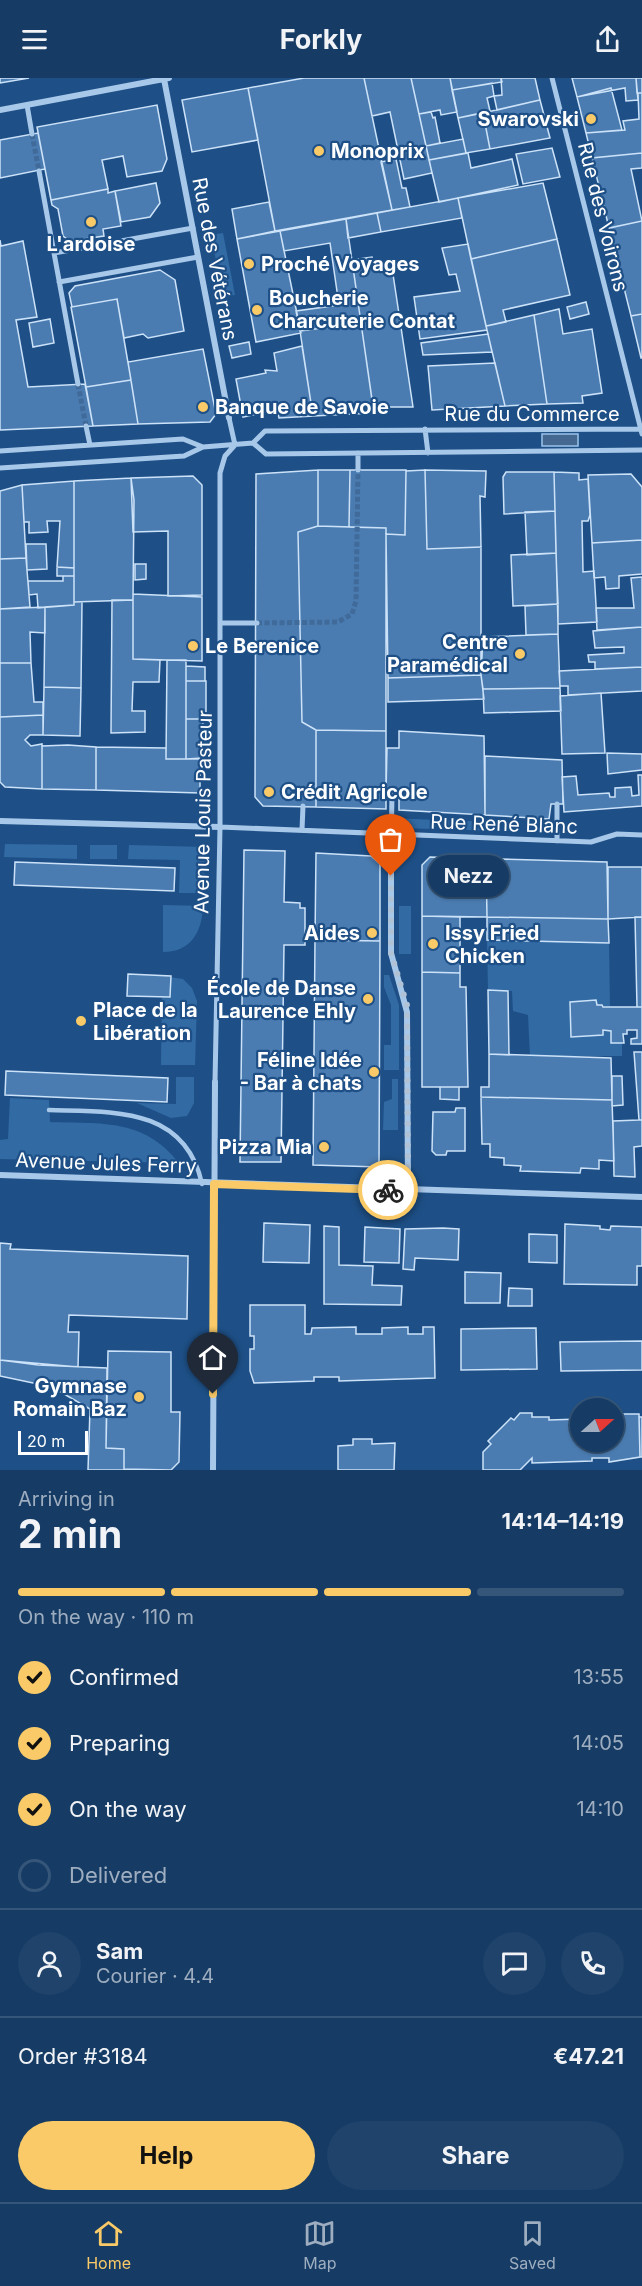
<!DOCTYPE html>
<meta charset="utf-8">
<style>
:root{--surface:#163c65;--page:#1f436b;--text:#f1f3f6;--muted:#9eadbf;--line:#355679;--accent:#f9ca67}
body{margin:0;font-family:Inter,sans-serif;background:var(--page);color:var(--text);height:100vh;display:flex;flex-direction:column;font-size:22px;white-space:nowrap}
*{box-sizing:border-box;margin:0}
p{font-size:20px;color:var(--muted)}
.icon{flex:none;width:33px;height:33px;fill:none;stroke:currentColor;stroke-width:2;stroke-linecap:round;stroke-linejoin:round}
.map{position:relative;height:1392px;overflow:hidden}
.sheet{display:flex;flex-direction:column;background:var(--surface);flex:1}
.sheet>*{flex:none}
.needle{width:39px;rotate:69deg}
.tools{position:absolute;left:570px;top:1320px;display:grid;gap:12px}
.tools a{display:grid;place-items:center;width:54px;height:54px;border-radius:50%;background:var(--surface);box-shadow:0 2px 4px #0004,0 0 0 2px var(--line);font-size:30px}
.scale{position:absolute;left:18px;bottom:15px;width:70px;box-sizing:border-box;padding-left:6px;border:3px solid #fff;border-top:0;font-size:16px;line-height:21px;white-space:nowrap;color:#fff;-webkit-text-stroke:4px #1e5087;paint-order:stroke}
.pin{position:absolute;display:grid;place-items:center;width:51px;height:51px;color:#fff;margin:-62px -26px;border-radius:50% 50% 50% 0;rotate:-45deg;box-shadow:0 0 6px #0007}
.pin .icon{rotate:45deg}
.courier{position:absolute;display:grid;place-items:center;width:60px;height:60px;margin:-30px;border:4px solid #f9ca67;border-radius:50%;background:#fff;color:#222;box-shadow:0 2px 8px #0007}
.bubble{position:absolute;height:42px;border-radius:21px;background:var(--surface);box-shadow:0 2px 4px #0004,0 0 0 2px var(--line);font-size:20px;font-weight:700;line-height:42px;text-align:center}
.head em{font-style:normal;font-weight:700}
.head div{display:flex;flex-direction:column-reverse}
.head{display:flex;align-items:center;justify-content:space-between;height:102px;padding:0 18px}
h1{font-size:39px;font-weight:700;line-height:45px}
.bar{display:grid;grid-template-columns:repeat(4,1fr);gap:9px 6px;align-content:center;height:72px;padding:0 18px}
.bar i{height:8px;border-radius:4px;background:var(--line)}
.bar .active{background:var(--accent)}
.bar p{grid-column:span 4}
.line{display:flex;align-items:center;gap:15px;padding:0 18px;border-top:2px solid var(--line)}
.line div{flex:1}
.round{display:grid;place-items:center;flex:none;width:63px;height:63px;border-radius:32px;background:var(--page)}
ol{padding:0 18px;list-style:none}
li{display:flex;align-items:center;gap:18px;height:66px}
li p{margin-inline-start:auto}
li .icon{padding:6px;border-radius:50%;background:var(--accent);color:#111;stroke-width:4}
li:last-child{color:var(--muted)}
li i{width:33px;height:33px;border:3px solid var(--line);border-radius:50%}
.action{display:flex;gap:12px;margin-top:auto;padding:12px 18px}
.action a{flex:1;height:69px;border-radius:36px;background:var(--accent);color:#111;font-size:24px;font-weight:700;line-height:69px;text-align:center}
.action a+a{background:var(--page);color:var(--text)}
header{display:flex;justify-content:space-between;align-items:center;height:78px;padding:0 18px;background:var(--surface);font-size:27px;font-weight:700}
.menu{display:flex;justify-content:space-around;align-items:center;height:84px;border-top:2px solid var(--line);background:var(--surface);font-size:16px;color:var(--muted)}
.menu a{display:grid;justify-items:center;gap:3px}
.menu .active{color:var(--accent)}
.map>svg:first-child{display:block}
</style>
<header><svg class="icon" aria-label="menu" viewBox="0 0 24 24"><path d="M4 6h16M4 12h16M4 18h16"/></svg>Forkly<svg class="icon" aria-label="share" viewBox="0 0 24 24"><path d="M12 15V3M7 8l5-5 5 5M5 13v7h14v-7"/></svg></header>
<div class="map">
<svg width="642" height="1392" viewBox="0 0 642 1392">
<rect width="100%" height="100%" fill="#1e5087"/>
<path fill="#326aa4" d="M223,155L235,217L223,219L211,157Z
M396,740L434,742V751L396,750Z
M444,742L497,744L491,753L444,751Z
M5,766L77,767V781L4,779Z
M90,767H117V781H90Z
M129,767L205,769L204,815H179L180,782L128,781Z
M163,827L203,828C202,854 191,874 163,874Z
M399,828H411V876H399Z
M487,862L609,865L610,929L597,927L596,922L570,924L571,958L602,957L603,952L611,953V965H622V978H530L528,937L513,933L512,913L488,912Z
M384,897H389L399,927V992H384V967H391V927L384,909Z
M162,898L183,901L192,910L197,923L195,987H161Z
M176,999H194V1025L187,1038L171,1040L137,1025L176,1026Z
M392,1001H398V1052H383L384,1024L392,1021Z
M10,1020L49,1022L50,1044C101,1046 144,1040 179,1085L0,1081V1062L8,1061Z"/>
<path fill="#44688f" stroke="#9bc4ec" stroke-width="1.5" d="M542,356H578V368H542Z"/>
<path fill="#4b7cb1" stroke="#cce2f8" stroke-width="1.5" d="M0,0H29L0,5Z
M304,0H364L392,132L275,153L248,10Z
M364,0H411L432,95L404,101L390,34L372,38Z
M411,0H450L457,34L441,37L440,32L419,36Z
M450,0H501L502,4L452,12Z
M501,0H535L540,22L497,32L494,18L502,17Z
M572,0H636L638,22L626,23L625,10L577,19Z
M636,0H642V15H637Z
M492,5L494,18L487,20L490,33L458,40L452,12Z
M248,10L258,62L192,74L182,22Z
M611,10L622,52L586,55L577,19Z
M638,15H642V75L592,80L586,55L625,52L623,43L639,41Z
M540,22L550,60L490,71L483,35Z
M157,27L167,81L162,93L127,99L123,78L102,82L108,111L51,122L37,49Z
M431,34L433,40L435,39L440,65L426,68L419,36Z
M483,35L490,71L466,75L458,40Z
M38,55L45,91L0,100V62Z
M463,61L466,75L429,82L426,68Z
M552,70L560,99L523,106L516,76Z
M468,75L471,90L512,81L518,107L439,124L429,82Z
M642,75V90L631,91L642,143L609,150L592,80Z
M396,81L402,110H406L410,129L392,132L381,84Z
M156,105L160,125L150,139L121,144L115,113Z
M543,105L557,161L471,181L458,120Z
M108,111V115L115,113L121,148L103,151L104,158L70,163L63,158L58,131L52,127L51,122Z
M458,120L462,140L381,154L377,135Z
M269,124L275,153L237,161L232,131Z
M377,135L381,154L348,160L346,141Z
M346,141L361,245L300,253L296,233L339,227L330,165L284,173L280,153Z
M642,143V236L631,238L609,150Z
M280,153L301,255L256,264L237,161Z
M557,161L570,217L503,232L506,244L486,248L471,181Z
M0,162L1,168L23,163L37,239L16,242L28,309L85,306L93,348L0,352Z
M468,166L487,252L420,261L414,219L460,213L456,196L449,197L442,170Z
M372,179L373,186L391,183L413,329H373L352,182Z
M160,192L175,202L184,253L148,260L143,256L124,260L117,221L72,229L69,215L75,208Z
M117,221L131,302L86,309L71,229Z
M586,224L589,236L570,241L567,229Z
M559,231L563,256L592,251L602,315L582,318L583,325L547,326L534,237Z
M642,236V280H641L631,238Z
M534,237L547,326L505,328L486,248Z
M50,241L54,265L33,269L29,245Z
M361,245L374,335L313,338L300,253Z
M488,256L492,274L423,277L421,265Z
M249,264L251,276L232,280L229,268Z
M302,268L313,338L279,340L277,332L243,339L236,301L266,295L265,292L277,293L274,275Z
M203,271L216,336L210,344L138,346L128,284Z
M495,285L505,328L432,332L428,288Z
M131,302L138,346L93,348L86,309Z
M318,392V448L298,454L302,644L316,652V729L263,728L255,719L256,396Z
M318,392H350L349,449L318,448Z
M350,392H406L405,457L386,456V450L349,449Z
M425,392L486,393L485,419L480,418L481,469L427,471Z
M425,392L427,471L481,469V597L388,600L386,456L405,457L406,393Z
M506,394H554L555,433L504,436L503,399Z
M554,394L579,395V402L588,401L590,437L588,443H582L583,494L594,493L597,544L558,546Z
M631,396L642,409V462L592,465L588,397Z
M193,398L202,407V517L168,518V453L133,454L131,400Z
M131,400L134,422L133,522L74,524V403Z
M74,403V490L57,489L60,443H47L48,454L29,455V444H24L22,407Z
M22,407L26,480L0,481V413Z
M555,433L556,475L527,477L525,434Z
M318,448L386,450V653L316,652L302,644L298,454Z
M642,462V496L619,498V510L606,511L605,499L594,500L592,465Z
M26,466H46L47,491L27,492Z
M556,475L558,526L513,528L511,477Z
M26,480L30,529L0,531V481Z
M135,486H146V501L135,502Z
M57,489L74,490V498H57Z
M63,498H74V527L38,530L37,516L29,517L28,503H63Z
M642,499V549L597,552L596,530H634L631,500Z
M133,516L202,519V583L133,581Z
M112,522H133V581L160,582L159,604H133L132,633H145V654L111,655Z
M74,524H82L81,610L44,609L45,529L74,527Z
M558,526V556L526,557L525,528Z
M45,529V555L30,554L31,585H0V531Z
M642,549V589L595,591V584H589L588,577L624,575V569L595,570L593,553Z
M558,556L560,610L483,611L481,597L483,559Z
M167,582H186V681H166Z
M0,585H31L34,624H43V637L0,639Z
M186,588L205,589V603H186Z
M642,589V613L568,617V608H560L559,593Z
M481,597L484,621L388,624V600Z
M186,603H206V641H186Z
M44,609L81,610L80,658L43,657Z
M560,610L561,633L484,635L483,611Z
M601,615L605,675L562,676L560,618Z
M43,637V657H30L25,662L31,668L42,666V711L5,709L0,704V639Z
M186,641H203V680L186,681Z
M316,652L386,653V731L316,729Z
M399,653L484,658L485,737L399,732V715L386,714L387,670H399Z
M68,667L96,669V712L42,711V668Z
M96,669L166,670V681H200V715L96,712Z
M607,675L642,676V692L608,696Z
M485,678L562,682L563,726H551L549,741L485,737Z
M638,697H642V728L564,734L562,699L576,698L578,717L609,715L610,719H615V710L631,709L632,718L639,717Z
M244,772L285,773L284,824L300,825V830H305V867H284L281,1084H240Z
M316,775L371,778L380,786V863L315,862Z
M430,779L486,781L487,839L422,838V787Z
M486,781L488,785H501L502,781L607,784L608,841L487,839Z
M15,784L175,790L174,813L14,807Z
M608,789H642V839L608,841Z
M422,838L460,839V895L422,894Z
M487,839L608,841L609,865L487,862Z
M635,839H642V929H637Z
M315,862L380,863L379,1089L313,1087Z
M422,894L460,895V909H466L468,1009H422Z
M128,896L171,898L170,919L127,918Z
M488,912L508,913L509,977L489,976Z
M596,922L597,927H602L603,929H642V966H631V961L637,960V952H627V956H623L624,965H611V953L603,952V957L571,959L570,924Z
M634,974H642V1042H639Z
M489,976L611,980L612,1022L481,1019V1009H489Z
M6,993L168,1000L167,1024L5,1017Z
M612,998H622L623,1027L612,1028Z
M440,1009H459V1022L440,1021Z
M481,1019L612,1022L614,1083L599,1082V1091L581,1090L580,1095L520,1093L521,1088L504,1087V1080L490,1079V1066H482Z
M456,1030H465V1073H447L446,1077H436L432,1073L433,1034H455Z
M639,1042H642V1068L634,1069L635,1099L614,1098L613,1043Z
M264,1145L310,1147L309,1185L263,1184Z
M565,1146L600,1148V1151L610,1152L611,1148L642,1149V1188H637V1207L564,1206Z
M324,1148L339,1149V1187L373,1188L372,1207L402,1208L401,1227L324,1226Z
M365,1149L400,1151L399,1185L364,1184Z
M443,1150L459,1151L458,1182L415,1180L414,1192L403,1191L405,1151Z
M529,1156L557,1157V1185L529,1184Z
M0,1165L11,1166L10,1171L188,1178L187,1241L69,1237L68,1254H79L78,1289L0,1282Z
M465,1194L501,1195L500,1225H465Z
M509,1210L532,1211V1228H508Z
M250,1227H305V1256H311L312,1250L356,1249V1256H382V1250L408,1249V1256H423V1249H434L435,1300L339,1303V1299H314V1303L254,1305L250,1293V1271H254V1258H250Z
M536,1250L537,1291L461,1292V1251Z
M642,1263V1292L561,1293L560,1264Z
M108,1273L171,1274V1334H180L179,1384L171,1392L124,1391V1371L106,1370Z
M0,1282L38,1287L107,1290L106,1370L124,1371V1391L170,1392H88L90,1331L52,1309L0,1298Z
M520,1335H532V1339H549V1342L580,1341V1364H614V1336H639L640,1379L609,1384V1380H592V1383L532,1385V1380L520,1392H483V1374L491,1366L488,1363L511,1340L514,1342Z
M639,1339H642V1379H640Z
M353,1361H372V1366L395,1365L394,1392H338V1368L353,1367Z"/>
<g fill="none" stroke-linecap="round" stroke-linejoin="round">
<path stroke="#406a99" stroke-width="5" stroke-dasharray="5 2.5" stroke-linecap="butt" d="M32,56L39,93
M78,306L86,348
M257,545L338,544L352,536L356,523L358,392"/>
<path stroke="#a8c8ea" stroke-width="4.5" d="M49,1032C112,1034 185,1028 202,1106"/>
<path stroke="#a8c8ea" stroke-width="5" d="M552,0L642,356
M27,27L32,56
M39,93L78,306
M54,175L193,150
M59,204L198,179
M86,348L90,367
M425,351L428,375
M253,365L266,376L642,372
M0,373L183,361L203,369
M358,375V392
M0,390L184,378L203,369L253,365L265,353L640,351
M220,545H257
M557,726V763
M220,749L591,764L617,756L642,757
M302,752L303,728
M391,778L392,715
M215,1004L220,749V395L225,378L235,367L229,340"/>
<path stroke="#a8c8ea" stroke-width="6" d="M164,1L229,340
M0,32L169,0
M0,743L220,749
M391,778V875L407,934L408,1112
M0,1097L642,1119
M213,1392L215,1004"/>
</g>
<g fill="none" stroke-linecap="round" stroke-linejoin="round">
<path stroke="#b0c2d5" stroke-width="6" stroke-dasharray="0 10.8" d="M388,1112H408L407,927L391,875V798"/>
<path stroke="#f9ca67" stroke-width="8" d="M213,1316L214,1106L388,1112"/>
</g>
<g fill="#f9ca67" stroke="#1e5087" stroke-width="2">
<circle cx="591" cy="41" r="6"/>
<circle cx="319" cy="73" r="6"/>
<circle cx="91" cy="144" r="6"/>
<circle cx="249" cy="186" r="6"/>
<circle cx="257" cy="232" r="6"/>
<circle cx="203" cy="329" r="6"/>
<circle cx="193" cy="568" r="6"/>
<circle cx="520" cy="576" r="6"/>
<circle cx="269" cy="714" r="6"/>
<circle cx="372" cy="855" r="6"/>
<circle cx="433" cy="866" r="6"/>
<circle cx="368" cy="921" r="6"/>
<circle cx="81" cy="943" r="6"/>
<circle cx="374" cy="994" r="6"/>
<circle cx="324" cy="1069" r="6"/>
<circle cx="139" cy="1319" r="6"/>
</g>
<g text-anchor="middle" stroke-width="4.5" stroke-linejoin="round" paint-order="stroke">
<g font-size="20" font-weight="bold" fill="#fff" stroke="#1e5087" text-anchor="start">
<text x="579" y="48" text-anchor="end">Swarovski</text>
<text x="331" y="80">Monoprix</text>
<text x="91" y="173" text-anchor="middle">L'ardoise</text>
<text x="261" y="193">Proché Voyages</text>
<text x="269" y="227">Boucherie<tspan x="269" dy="23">Charcuterie Contat</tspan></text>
<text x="215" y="336">Banque de Savoie</text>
<text x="508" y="571" text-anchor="end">Centre<tspan x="508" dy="23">Paramédical</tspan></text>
<text x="205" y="575">Le Berenice</text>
<text x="281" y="721">Crédit Agricole</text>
<text x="360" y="862" text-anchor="end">Aides</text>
<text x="445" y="862">Issy Fried<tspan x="445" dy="23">Chicken</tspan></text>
<text x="356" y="917" text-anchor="end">École de Danse<tspan x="356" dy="23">Laurence Ehly</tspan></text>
<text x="93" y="939">Place de la<tspan x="93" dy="23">Libération</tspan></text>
<text x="362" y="989" text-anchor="end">Féline Idée<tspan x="362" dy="23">- Bar à chats</tspan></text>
<text x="312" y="1076" text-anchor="end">Pizza Mia</text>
<text x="127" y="1315" text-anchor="end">Gymnase<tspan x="127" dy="23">Romain Baz</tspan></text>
</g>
<g font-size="20" fill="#fff" stroke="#1e5087">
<text transform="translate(603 139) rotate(76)" y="7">Rue des Voirons</text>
<text transform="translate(215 181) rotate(79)" y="7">Rue des Vétérans</text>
<text x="532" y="343">Rue du Commerce</text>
<text transform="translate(203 734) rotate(-89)" y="7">Avenue Louis Pasteur</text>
<text transform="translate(504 746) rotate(2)" y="7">Rue René Blanc</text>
<text transform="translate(106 1085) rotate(2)" y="7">Avenue Jules Ferry</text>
</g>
</g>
</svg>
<div class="tools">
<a><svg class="needle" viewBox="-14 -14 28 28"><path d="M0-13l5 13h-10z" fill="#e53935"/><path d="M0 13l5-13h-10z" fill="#9eadbf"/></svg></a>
</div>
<div class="scale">20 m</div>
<div class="pin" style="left:391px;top:798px;background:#ea580c"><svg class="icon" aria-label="bag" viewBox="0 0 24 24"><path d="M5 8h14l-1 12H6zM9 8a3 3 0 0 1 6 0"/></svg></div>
<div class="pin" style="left:213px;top:1316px;background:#1f2937"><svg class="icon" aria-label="home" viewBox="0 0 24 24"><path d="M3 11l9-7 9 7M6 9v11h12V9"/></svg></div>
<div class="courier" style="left:388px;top:1112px"><svg class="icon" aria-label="bike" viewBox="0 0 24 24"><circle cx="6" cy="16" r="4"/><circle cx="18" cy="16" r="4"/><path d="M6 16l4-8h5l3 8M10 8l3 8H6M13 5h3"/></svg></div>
<div class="bubble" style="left:428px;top:777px;width:81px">Nezz</div>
</div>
<section class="sheet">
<div class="head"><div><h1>2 min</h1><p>Arriving in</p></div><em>14:14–14:19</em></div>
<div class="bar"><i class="active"></i><i class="active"></i><i class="active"></i><i></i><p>On the way · 110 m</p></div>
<ol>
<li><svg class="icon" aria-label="check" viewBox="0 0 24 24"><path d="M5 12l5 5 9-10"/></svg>Confirmed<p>13:55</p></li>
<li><svg class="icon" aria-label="check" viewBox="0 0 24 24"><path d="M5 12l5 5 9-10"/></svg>Preparing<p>14:05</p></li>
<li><svg class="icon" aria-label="check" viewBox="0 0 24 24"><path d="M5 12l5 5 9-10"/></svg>On the way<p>14:10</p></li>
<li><i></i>Delivered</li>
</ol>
<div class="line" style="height:108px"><a class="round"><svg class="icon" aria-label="person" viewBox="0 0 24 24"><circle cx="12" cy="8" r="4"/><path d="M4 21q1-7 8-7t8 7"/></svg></a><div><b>Sam</b><p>Courier · 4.4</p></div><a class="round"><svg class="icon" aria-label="chat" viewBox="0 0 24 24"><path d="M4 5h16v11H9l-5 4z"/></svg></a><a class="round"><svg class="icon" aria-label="phone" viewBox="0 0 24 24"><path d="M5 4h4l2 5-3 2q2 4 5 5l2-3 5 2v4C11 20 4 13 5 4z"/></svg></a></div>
<div class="line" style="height:78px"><div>Order #3184</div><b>€47.21</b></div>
<div class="action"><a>Help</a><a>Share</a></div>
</section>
<nav class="menu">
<a class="active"><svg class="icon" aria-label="home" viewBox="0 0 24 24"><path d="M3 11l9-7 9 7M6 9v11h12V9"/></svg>Home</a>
<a><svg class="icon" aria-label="map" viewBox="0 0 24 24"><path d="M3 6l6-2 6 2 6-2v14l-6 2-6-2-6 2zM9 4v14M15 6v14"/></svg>Map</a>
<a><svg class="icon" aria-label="saved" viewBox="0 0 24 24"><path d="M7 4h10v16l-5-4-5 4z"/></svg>Saved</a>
</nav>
